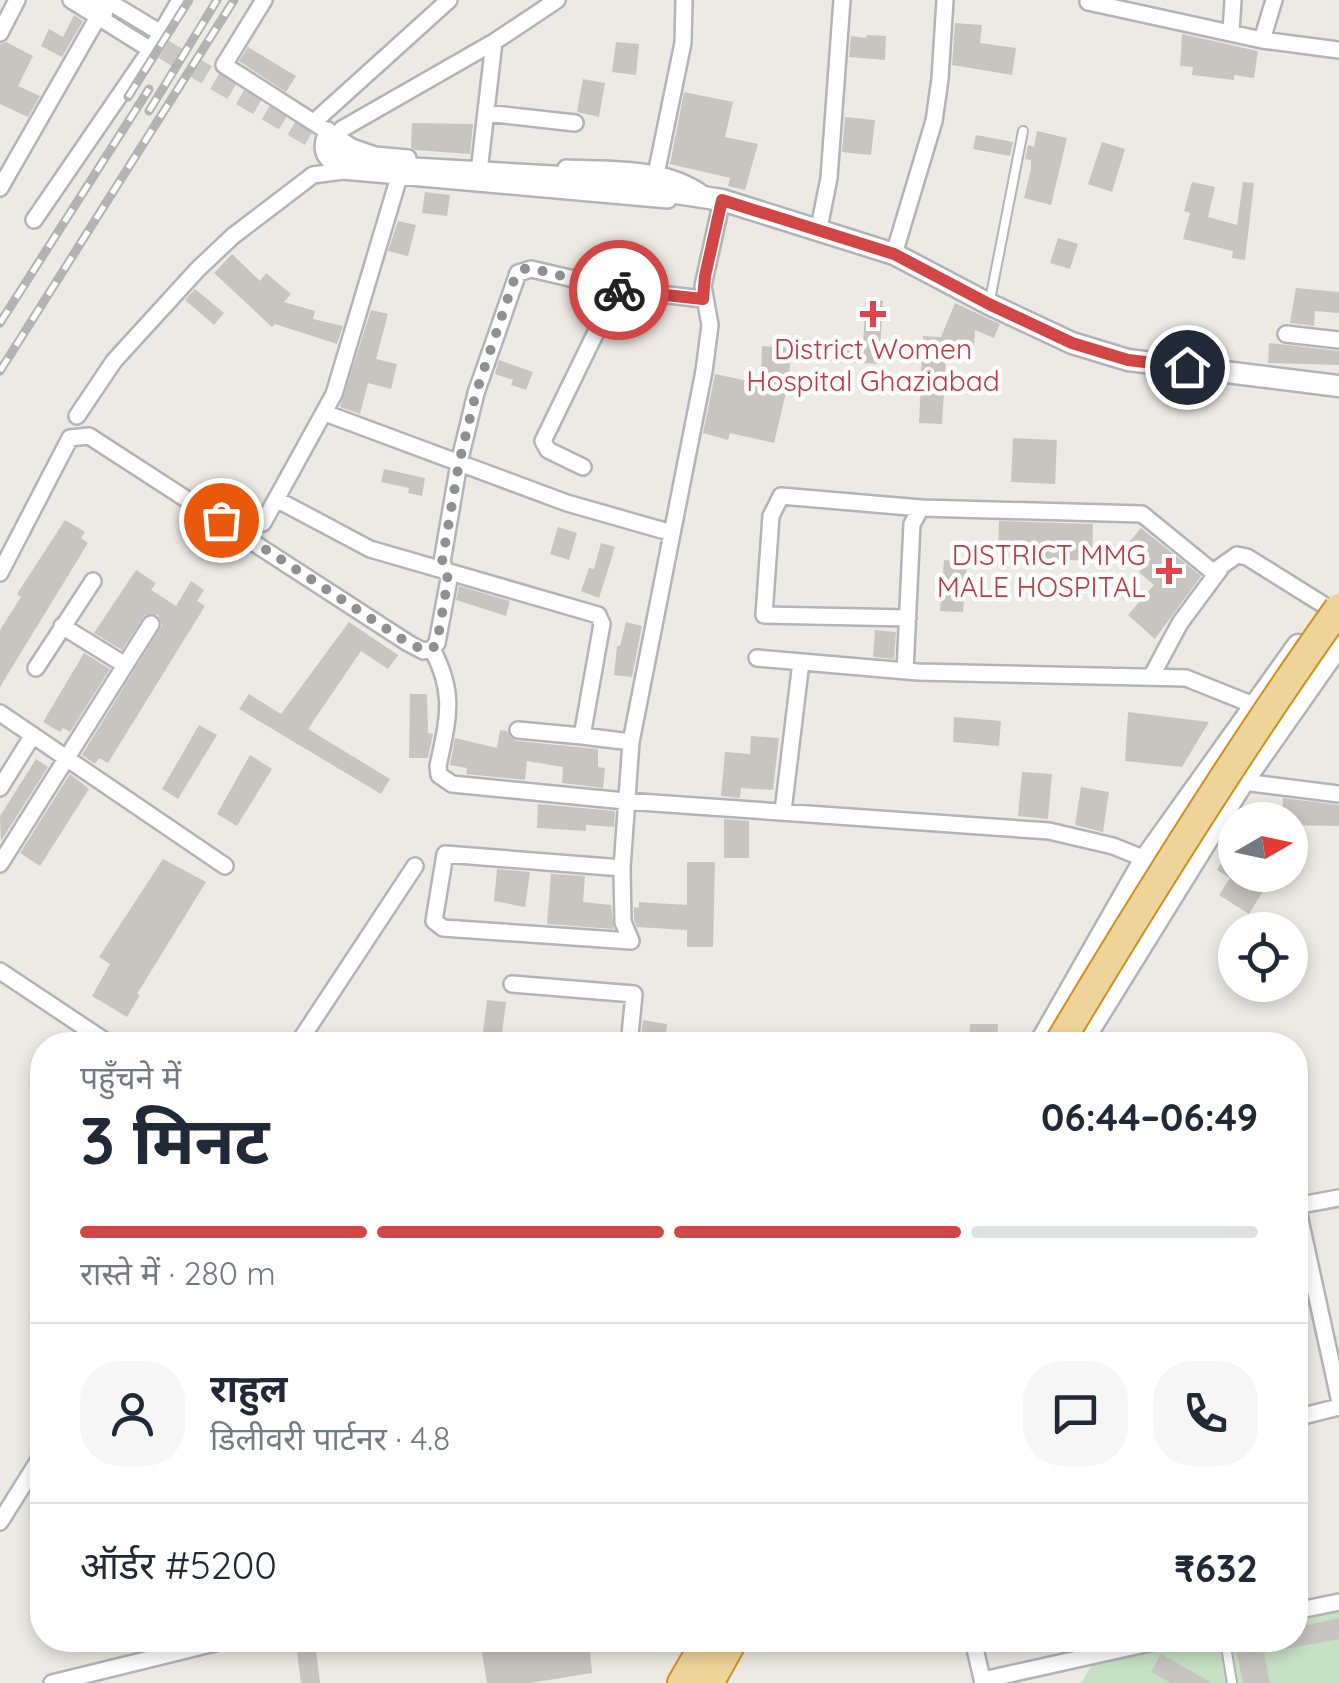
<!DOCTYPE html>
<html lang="hi">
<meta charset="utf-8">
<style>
:root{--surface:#fff;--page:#f6f6f7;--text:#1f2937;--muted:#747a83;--line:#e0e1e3;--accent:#d24745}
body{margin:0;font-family:Quicksand,"Noto Sans Devanagari",sans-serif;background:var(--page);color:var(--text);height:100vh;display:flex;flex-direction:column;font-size:38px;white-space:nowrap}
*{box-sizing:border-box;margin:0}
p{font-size:32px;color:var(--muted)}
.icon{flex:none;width:55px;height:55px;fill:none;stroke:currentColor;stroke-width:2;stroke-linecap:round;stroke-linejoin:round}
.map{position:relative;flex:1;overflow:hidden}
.details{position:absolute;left:30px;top:1032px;width:1278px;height:620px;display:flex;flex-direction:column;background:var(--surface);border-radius:40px;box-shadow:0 5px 15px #0003}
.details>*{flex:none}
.needle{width:65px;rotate:81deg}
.controls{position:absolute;left:1218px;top:802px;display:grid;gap:20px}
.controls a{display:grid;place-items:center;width:90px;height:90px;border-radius:50%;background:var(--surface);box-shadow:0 5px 15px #0003;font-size:50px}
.pin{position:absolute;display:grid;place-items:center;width:85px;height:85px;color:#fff;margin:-42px;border:5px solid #fff;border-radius:50%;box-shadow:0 2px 10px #0007}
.courier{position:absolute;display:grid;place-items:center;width:100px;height:100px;margin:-50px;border:8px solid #d24745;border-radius:50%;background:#fff;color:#222;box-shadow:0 2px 12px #0007}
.head em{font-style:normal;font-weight:700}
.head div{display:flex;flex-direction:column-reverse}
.head{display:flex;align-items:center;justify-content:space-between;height:170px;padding:0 50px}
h1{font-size:65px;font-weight:700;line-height:75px}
.bar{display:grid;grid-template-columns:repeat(4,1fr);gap:15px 10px;align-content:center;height:120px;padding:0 50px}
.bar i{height:12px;border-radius:8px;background:var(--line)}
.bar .on{background:var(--accent)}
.bar p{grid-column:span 4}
.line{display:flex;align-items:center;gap:25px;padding:0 50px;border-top:2px solid var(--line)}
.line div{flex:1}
.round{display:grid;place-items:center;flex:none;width:105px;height:105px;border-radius:40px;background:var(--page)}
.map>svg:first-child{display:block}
</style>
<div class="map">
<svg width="1339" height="1683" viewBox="0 0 1339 1683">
<rect width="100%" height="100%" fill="#edeae4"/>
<path fill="#c6e1c4" d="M1339,1602V1683H1081L1098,1655L1163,1640H1295V1611Z"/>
<path fill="#c8c5c1" d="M74,15L83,21L62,57L41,46L49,29L63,37Z
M955,23L982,25L980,43L1016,48L1012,75L952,65Z
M1182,34L1258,51L1254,78L1234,75V80L1192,75L1193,67L1180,66Z
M867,35L886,36L885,60L849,57L851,36L866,38Z
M6,42L33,56L18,86L40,96L28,117L0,104V44Z
M616,42L639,44L636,75L612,72Z
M248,47L296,76L286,92L239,61Z
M583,79L605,83L599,117L577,112Z
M684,92L733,102L725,137L758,144L745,190L728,186L730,178L670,164Z
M845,117L875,120L871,155L842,152Z
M412,123L473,124L470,154L415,150L411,148Z
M1037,131L1067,138L1051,205L1024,198L1031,169V160L1025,159L1028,145L1034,147Z
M976,135L1013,142L1010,156L973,149Z
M1102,142L1125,149L1112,192L1088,184Z
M1192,182L1215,187L1208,217L1237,225L1243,182L1254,183L1245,260L1232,258L1233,251L1183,239L1190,213L1184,211Z
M425,192L450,195L447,216L422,213Z
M398,221L416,225L408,256L388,251Z
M1058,238L1078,244L1070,269L1050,263Z
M617,247L636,251L630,279L611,276Z
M232,254L260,281L266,273L291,294L284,302L315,311L313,319L343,326L337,344L275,324L272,327L214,273Z
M1296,288L1339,292V313L1315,311L1314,326L1290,323Z
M195,289L224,313L214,325L185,300Z
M866,299L883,301L879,364L797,359L798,339L863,343Z
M955,303L1000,324L994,338L975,330L973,359L946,358L942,424L919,423L923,336L941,337Z
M371,310L388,314L376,359L397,364L391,389L368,383L360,414L340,407Z
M1269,343L1339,351V365L1268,363Z
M762,346L791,348L789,380L774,443L730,433L728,440L703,433L715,374L753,382L754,375L761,376Z
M499,360L533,372L526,390L511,385L513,380L495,374Z
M1013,438L1057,440L1055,484L1011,482Z
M384,469L425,478L422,496L408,493L409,488L381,482Z
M65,520L85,532L81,538L88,543L0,687V630L21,597L17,594Z
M999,521L1093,524L1092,561L998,557Z
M558,527L577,533L569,560L550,554Z
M1141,528L1201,576L1155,639L1128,615L1154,585L1139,572L1151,559L1130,541Z
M601,543L615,547L599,598L581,591L589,568L594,569Z
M944,560L967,562L963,612L940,611Z
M136,570L156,583L151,590L176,606L191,581L204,590L197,601L205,606L108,763L99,758L95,764L82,755L162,625L158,615H145L122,650L94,633Z
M459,586L510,601L506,616L456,600Z
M349,622L398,655L388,669L361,651L308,729L390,779L381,794L239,709L249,694L281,714Z
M626,622L642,626L632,677L614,675L617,646H620Z
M875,630L896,632L894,659L873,657Z
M84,653L110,669L70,732L63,728L60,732L43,722Z
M410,694H427L428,733L433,734L428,758H409Z
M1128,712L1209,722L1182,767L1125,761Z
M954,717L1001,721L999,746L953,742Z
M199,725L217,735L178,799L162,789Z
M500,730L507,731L511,738L517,741L598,749V767L605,768L603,788L562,783L563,767L527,761L525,780L466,774L467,768L450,765L455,738L497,748Z
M751,736L779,738L773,790L741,788L740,798L721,796L725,752L750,754Z
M250,755L272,769L237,826L217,814Z
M36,759L48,767L1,841L0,816Z
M1022,772L1052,774L1048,819L1018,816Z
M70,774L89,789L40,866L20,853Z
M1081,787L1109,792L1103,832L1075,825Z
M1283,798L1339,805V826L1290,825V820H1282Z
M538,804L615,811L614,827L586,825V831L537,828Z
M724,819L749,821V858H724Z
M1235,840V875H1273L1249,914L1219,895L1230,878L1217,870Z
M163,859L206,882L137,994L140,995L127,1017L92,996L110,964L99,957Z
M687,862H715L713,947H687V930L637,927L634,920V907L639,908V902L687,905Z
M497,869L530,872L525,907L494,901Z
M551,874L585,876L583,902L611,905L614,929L547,924Z
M487,1000L506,1002L502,1034L483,1032Z
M643,1020L667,1024L665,1045H640Z
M970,1024H998L997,1045H969Z
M1339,1618V1639L1264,1653L1270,1683H1243L1234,1640H1295V1628Z
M480,1640H589L592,1673L530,1683H487Z
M316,1650L320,1683H301L297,1652Z
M1161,1654L1212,1683H1171L1151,1672Z"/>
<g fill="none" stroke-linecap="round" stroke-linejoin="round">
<path stroke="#c9c8c4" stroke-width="20" stroke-dasharray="20 10" stroke-linecap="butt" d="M138,34L331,149"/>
<defs>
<path id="lane" d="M990,300L1023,131
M1225,1640L1232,1683"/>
<path id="street" d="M71,0L151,50
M106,0L161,33
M264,0L224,65L352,147L375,155L408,158
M1088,2L1262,40L1339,50
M1231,32L1233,0
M0,33L17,0
M1262,40L1274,0
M486,113L575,123
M315,121L449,0
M328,130C317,152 325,159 343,171
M336,135L342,129L494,42L557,0
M480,163L494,42
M566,168C611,170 665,166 703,194
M656,174L683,43L684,0
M0,188L98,17
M34,220L154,45L180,0
M819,228L829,178L842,0
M894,254L934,121L940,79L945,0
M1286,334L1339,340
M325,413L567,503L672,533
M77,416L114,361L198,269L233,236L313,175L343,171L668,200
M583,467L548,450L543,441L617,289
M276,499L370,549L598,615L602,624L582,736L518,730
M263,523L334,394L399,177
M0,573L70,438L89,436L408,643L423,651L432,649L437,643L449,579L442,562L459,463L476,393L518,273L531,269L617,289L703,299
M908,618L764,615L771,516L781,496L921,508
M62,626L125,665
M432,649C456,694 448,719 438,766L439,775L452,784L625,801L1049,831L1113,846L1145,859
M757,658L918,672L1186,678L1261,708
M36,668L93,581
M905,671L912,524L921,508L1142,514L1213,572L1237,555L1247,557L1327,607
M1151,677L1180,623L1220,569
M0,713L225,866
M582,736L631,742
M1243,782L1339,794
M0,788L33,735
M783,811L801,662
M0,864L151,624
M622,868L445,854L434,921L443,928L631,941
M631,941L623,922L622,868L631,742L704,371L710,325L703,286L722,200
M0,971L111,1045
M512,984L634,994L629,1045
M297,1045L415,866
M1295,1206L1339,1198
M1297,1206L1339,1398
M1295,1418L1339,1407
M0,1522L42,1455
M1295,1611L1339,1602
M973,1640L983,1683
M983,1680L1163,1640
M52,1683L227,1640"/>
<path id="secondary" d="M83,0L102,13
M331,149L370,166L579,178L722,200L894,254L989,304L1072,343L1128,360L1339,386
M1039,1045L1145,859L1298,645
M1080,1045L1243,782L1339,645"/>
<path id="highway" d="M682,1683L707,1640
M709,1683L733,1640"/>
</defs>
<use href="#lane" stroke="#b1b4b8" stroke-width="12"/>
<use href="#street" stroke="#b1b4b8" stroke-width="20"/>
<use href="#secondary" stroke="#b1b4b7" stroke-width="25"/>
<use href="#highway" stroke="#d38f1e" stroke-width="32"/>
<use href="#lane" stroke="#fff" stroke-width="8"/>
<use href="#street" stroke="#fff" stroke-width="15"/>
<use href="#secondary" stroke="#fff" stroke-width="20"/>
<use href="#highway" stroke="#efd499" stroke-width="28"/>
<defs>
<path id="rail" d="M128,97L189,0
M149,111L217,0
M0,323L149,89
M0,371L234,0"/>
</defs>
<use href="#rail" stroke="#b2b3b3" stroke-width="9"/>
<use href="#rail" stroke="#fff" stroke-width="5" stroke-dasharray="15" stroke-linecap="butt"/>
<defs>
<path id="highway-bridge" d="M1058,1045C1147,896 1238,750 1339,608"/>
</defs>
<use href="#highway-bridge" stroke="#d38f1e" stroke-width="32" stroke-linecap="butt"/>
<use href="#highway-bridge" stroke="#efd499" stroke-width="28"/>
</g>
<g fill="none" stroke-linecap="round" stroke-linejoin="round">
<path stroke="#8f9090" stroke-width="10" stroke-dasharray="0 18" d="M221,520L408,643L424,650L432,649L437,643L448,579L442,562L459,463L476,393L515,277L524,269L530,268L619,290"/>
<path stroke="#d24745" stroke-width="12" d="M619,290L703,299L705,276L722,200L894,254L989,304L1072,343L1128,360L1187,367"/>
</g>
<g fill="#e0444e" stroke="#fff" stroke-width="4">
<path d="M868 299h10v10h10v10h-10v10h-10v-10h-10v-10h10z"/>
<path d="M1164 556h10v10h10v10h-10v10h-10v-10h-10v-10h10z"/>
</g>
<g text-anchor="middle" stroke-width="9" stroke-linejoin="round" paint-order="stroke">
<g font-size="28" fill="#be3a42" stroke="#fff">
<text x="873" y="359">District Women<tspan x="873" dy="32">Hospital Ghaziabad</tspan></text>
<text x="1146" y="565" text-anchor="end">DISTRICT MMG<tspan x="1146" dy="32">MALE HOSPITAL</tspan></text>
</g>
</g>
</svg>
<div class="controls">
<a><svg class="needle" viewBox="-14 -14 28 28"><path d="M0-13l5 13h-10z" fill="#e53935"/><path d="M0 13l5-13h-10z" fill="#747a83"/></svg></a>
<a><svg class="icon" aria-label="locate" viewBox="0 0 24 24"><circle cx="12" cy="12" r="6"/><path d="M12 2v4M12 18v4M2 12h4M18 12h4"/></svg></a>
</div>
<div class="pin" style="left:221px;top:520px;background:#ea580c"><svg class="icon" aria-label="bag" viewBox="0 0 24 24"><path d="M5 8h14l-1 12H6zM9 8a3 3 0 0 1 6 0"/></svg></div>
<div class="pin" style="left:1187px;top:367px;background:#1f2937"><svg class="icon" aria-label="home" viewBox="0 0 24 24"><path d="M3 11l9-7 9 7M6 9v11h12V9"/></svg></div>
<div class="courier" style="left:619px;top:290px"><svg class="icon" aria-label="bike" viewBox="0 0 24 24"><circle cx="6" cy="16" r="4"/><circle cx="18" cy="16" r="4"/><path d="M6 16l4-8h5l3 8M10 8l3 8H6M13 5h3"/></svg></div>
<section class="details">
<div class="head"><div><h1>3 मिनट</h1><p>पहुँचने में</p></div><em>06:44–06:49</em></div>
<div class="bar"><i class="on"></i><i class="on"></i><i class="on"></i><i></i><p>रास्ते में · 280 m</p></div>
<div class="line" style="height:180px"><a class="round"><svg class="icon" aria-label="person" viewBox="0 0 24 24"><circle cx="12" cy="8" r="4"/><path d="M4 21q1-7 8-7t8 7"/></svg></a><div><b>राहुल</b><p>डिलीवरी पार्टनर · 4.8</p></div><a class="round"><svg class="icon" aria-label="chat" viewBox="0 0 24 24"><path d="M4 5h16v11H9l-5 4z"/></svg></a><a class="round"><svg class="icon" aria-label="phone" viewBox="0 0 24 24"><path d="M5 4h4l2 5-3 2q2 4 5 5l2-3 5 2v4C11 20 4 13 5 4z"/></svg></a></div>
<div class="line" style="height:130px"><div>ऑर्डर #5200</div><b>₹632</b></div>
</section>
</div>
